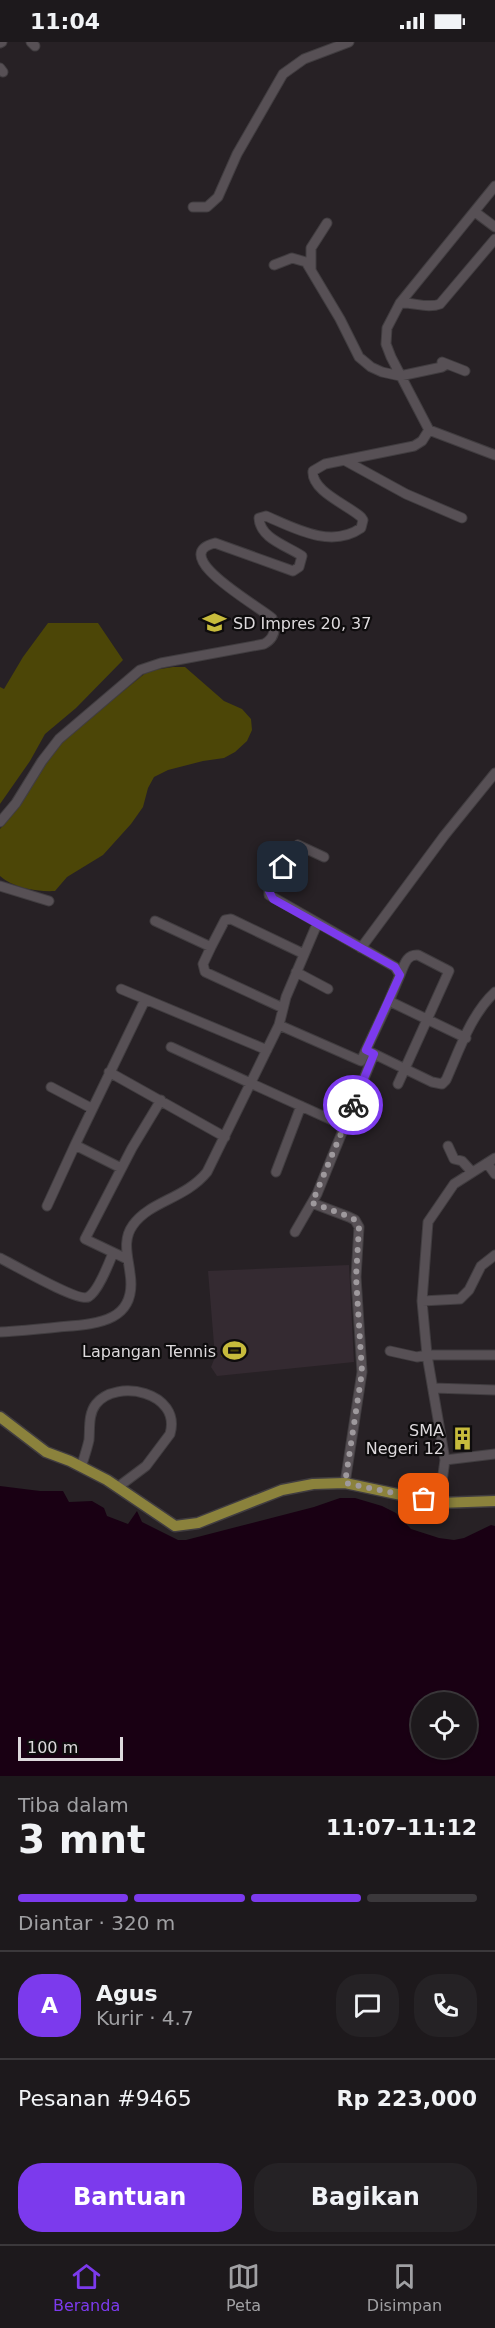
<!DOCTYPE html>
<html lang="id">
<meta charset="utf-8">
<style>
:root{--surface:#1d191c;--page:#252225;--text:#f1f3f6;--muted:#a0a0a3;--line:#3b383b;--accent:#7c3aed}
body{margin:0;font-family:"DejaVu Sans",sans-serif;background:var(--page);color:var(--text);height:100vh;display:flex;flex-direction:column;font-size:22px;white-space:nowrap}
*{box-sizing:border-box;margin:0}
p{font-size:20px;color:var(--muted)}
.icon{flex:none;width:33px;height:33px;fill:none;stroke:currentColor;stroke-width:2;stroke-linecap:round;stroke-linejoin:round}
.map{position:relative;height:1734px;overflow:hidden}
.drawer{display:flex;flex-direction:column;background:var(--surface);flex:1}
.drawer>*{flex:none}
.tools{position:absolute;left:411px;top:1650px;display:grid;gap:12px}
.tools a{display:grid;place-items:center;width:66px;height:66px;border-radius:50%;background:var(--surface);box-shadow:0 2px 4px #0004,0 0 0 2px var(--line);font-size:30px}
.scale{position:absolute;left:18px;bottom:15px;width:105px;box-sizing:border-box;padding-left:6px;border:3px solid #dedadd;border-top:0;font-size:16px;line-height:21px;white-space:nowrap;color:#dedadd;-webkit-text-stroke:4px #0e0c0d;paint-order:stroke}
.pin{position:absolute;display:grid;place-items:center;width:51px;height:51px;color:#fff;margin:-26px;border-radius:12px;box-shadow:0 3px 9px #0006}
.courier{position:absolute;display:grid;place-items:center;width:60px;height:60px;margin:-30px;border:4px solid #7c3aed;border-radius:50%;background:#fff;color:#222;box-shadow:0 2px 8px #0007}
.summary em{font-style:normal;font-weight:800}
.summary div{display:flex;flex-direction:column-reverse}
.summary{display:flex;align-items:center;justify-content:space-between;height:102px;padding:0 18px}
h1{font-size:39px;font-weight:800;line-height:45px}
.bar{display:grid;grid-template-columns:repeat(4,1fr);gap:9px 6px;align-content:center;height:72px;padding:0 18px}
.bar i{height:8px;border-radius:4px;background:var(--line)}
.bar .active{background:var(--accent)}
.bar p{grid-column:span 4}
.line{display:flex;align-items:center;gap:15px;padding:0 18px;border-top:2px solid var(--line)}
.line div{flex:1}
.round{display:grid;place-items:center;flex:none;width:63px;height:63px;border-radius:24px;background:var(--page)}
.primary-button{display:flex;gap:12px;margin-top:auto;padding:12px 18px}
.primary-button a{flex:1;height:69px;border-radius:24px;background:var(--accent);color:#fff;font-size:24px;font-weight:800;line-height:69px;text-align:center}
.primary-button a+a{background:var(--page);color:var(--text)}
.status{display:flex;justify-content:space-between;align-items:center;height:42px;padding:0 30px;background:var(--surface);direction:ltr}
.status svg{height:16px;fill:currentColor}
.dock{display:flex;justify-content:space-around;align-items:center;height:84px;border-top:2px solid var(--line);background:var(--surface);font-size:16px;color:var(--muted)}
.dock a{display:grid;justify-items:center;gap:3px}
.dock .active{color:var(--accent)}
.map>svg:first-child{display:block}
</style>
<div class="status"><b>11:04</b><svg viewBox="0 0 49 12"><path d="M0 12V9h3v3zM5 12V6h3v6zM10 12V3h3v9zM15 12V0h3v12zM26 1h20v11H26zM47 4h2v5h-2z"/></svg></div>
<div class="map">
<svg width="495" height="1734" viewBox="0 0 495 1734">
<rect width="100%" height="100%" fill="#272125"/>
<path fill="#342a31" d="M349,1223L354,1320L217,1334L211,1325L215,1315L208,1229Z"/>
<path fill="#4c4607" d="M48,581H98L123,618L76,666L45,692L30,719L0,762V645L4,647L23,615Z
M173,625H185L224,659L242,667L251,677L252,688L247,699L235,710L224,716L203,719L168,728L154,735L148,746L143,765L131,782L103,813L67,835L55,849C38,850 13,846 0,834V787L20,763L41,723L63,698L148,629Z
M247,1303V1314L221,1315V1304Z"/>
<path fill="#190013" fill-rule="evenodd" d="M0,1444L40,1449H63L69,1460L92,1459L104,1466L107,1474L128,1482L137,1469L142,1480L178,1498H186L314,1465L340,1456H355L382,1464L396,1471L411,1487L439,1496L454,1498L464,1496L491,1483L495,1484V1734H0ZM422,1660H466V1706H422Z"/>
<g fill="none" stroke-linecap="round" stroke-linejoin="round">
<defs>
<path id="minor" d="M31,0L35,4
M0,1L2,0
M0,26L3,30
M193,165H207L218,155L237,112L283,32L304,17L349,0
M475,170L495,185
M274,223L292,216L306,220L340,277L359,315L371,325L382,330L400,334L442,325L447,322
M311,227V206L327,181
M400,261C413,260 428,267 440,262L495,197
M442,320L465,329
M429,388L495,413
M344,418L406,452L462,476
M0,780L16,761L42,719L59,697L140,628L161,621L264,602C275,596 276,587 272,576C260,565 166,513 215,501L293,529L299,525L302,514C288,504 260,497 259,476L266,474C294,486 331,507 361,486L363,478L361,475C348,463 311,449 313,429L325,422L414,404L422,399L429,388L391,315L386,302L387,286L400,261L495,144
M324,815L298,803L269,849V853L395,925L400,933L389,959
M0,844L49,859
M155,879L211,905L225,878L231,877L304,912
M211,905L203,922L205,930L283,966
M361,906L444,794L495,731
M296,930L328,947
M121,947L267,1008
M279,983L361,1019L366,1008L432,1040L442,1042L446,1038C459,1009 471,972 495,950
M171,1005L345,1084
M366,1008L389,959L466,996
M109,1030L225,1095
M398,1042L449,929L418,913C406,912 404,924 400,933
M51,1045L91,1066
M448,1104L454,1117L462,1119L472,1130
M495,1116L454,1142L428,1180L422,1259L427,1313H495
M487,1121L495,1132
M121,1126L75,1103L145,958
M276,1130L301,1064
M312,1161L349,1175L355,1178L359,1185L356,1235L362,1330L345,1441
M47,1164L75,1103
M295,1190L317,1152L374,1012
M0,1216C14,1223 78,1260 88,1255C98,1250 109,1221 113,1211
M127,1217L85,1197L132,1106L161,1058
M422,1259L460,1257L469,1248L481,1224L495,1213
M0,1290C20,1289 40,1287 59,1285C95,1282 138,1281 130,1231C128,1214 122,1198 133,1183C150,1159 185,1157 207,1130L279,983L286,955L317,882
M390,1309L417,1315L427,1313L445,1418L439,1461
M433,1346L495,1348
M445,1418L495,1412
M81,1425C84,1416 87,1407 89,1398C90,1387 88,1372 96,1362C116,1336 182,1350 170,1392L146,1424L118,1445"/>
<path id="major" d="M0,1375L46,1410L70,1419L107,1438L175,1484L198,1481L282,1448L313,1442L345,1441L439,1461L495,1459"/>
</defs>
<use href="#minor" stroke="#413d40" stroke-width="11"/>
<use href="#major" stroke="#413d40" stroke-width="13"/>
<use href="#minor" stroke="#575055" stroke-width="9"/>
<use href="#major" stroke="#8b823c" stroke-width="10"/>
</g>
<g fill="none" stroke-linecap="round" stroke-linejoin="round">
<path stroke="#9e999d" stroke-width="6" stroke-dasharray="0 10.8" d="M353,1063L312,1161L350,1175L355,1178L359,1185L356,1235L362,1330L345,1441L424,1457"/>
<path stroke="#7c3aed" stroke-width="8" d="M283,825L269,849L273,857L395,925L400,933L366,1008L374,1012L353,1063"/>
</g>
<defs>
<symbol id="school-bare" viewBox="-9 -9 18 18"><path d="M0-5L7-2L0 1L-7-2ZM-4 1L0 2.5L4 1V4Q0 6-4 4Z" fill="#c7bb3c" stroke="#0e0c0d" stroke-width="2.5" paint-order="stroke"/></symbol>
<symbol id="stadium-bare" viewBox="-9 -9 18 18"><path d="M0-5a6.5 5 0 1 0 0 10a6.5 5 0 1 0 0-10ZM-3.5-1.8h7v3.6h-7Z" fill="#c7bb3c" stroke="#0e0c0d" stroke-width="2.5" paint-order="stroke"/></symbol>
<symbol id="building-bare" viewBox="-9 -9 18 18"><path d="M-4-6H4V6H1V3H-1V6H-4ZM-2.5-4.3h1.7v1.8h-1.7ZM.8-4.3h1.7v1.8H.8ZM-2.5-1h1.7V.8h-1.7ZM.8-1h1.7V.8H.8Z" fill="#c7bb3c" stroke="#0e0c0d" stroke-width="2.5" paint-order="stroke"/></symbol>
</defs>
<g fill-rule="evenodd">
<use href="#school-bare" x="198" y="564" width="33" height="33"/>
<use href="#stadium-bare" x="218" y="1292" width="33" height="33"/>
<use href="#building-bare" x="446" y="1380" width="33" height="33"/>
</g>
<g text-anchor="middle" stroke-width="4.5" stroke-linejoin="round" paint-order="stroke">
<g font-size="16" fill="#dedadd" stroke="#0e0c0d" text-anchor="end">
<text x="233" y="587" text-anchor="start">SD Impres 20, 37</text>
<text x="216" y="1315">Lapangan Tennis</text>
<text x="444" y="1394">SMA<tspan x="444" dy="18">Negeri 12</tspan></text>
</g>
</g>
</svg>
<div class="tools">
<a><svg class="icon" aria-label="locate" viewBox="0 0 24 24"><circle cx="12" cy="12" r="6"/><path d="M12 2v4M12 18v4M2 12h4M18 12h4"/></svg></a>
</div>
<div class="scale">100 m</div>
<div class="pin" style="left:424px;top:1457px;background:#ea580c"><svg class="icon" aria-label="bag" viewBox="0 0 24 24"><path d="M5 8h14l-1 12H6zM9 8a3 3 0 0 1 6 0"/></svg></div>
<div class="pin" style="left:283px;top:825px;background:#1f2937"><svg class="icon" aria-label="home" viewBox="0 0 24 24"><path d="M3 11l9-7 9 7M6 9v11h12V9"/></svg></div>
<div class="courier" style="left:353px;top:1063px"><svg class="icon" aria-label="bike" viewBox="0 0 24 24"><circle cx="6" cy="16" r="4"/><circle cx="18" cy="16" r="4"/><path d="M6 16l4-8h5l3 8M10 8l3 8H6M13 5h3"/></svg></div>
</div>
<section class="drawer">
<div class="summary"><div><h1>3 mnt</h1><p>Tiba dalam</p></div><em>11:07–11:12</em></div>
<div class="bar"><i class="active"></i><i class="active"></i><i class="active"></i><i></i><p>Diantar · 320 m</p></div>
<div class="line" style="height:108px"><b class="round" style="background:var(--accent);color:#fff">A</b><div><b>Agus</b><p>Kurir · 4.7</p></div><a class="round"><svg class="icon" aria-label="chat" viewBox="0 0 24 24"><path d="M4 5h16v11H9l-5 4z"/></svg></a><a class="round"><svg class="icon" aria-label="phone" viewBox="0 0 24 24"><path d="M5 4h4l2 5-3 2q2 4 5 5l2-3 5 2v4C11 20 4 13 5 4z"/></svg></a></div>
<div class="line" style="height:78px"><div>Pesanan #9465</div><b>Rp 223,000</b></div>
<div class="primary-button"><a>Bantuan</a><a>Bagikan</a></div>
</section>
<nav class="dock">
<a class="active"><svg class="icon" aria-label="home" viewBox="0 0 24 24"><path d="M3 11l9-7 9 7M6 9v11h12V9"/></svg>Beranda</a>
<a><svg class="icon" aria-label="map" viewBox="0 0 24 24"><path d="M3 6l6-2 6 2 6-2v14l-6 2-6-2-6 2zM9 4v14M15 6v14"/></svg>Peta</a>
<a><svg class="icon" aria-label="saved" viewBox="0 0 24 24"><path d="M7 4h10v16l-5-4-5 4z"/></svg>Disimpan</a>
</nav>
